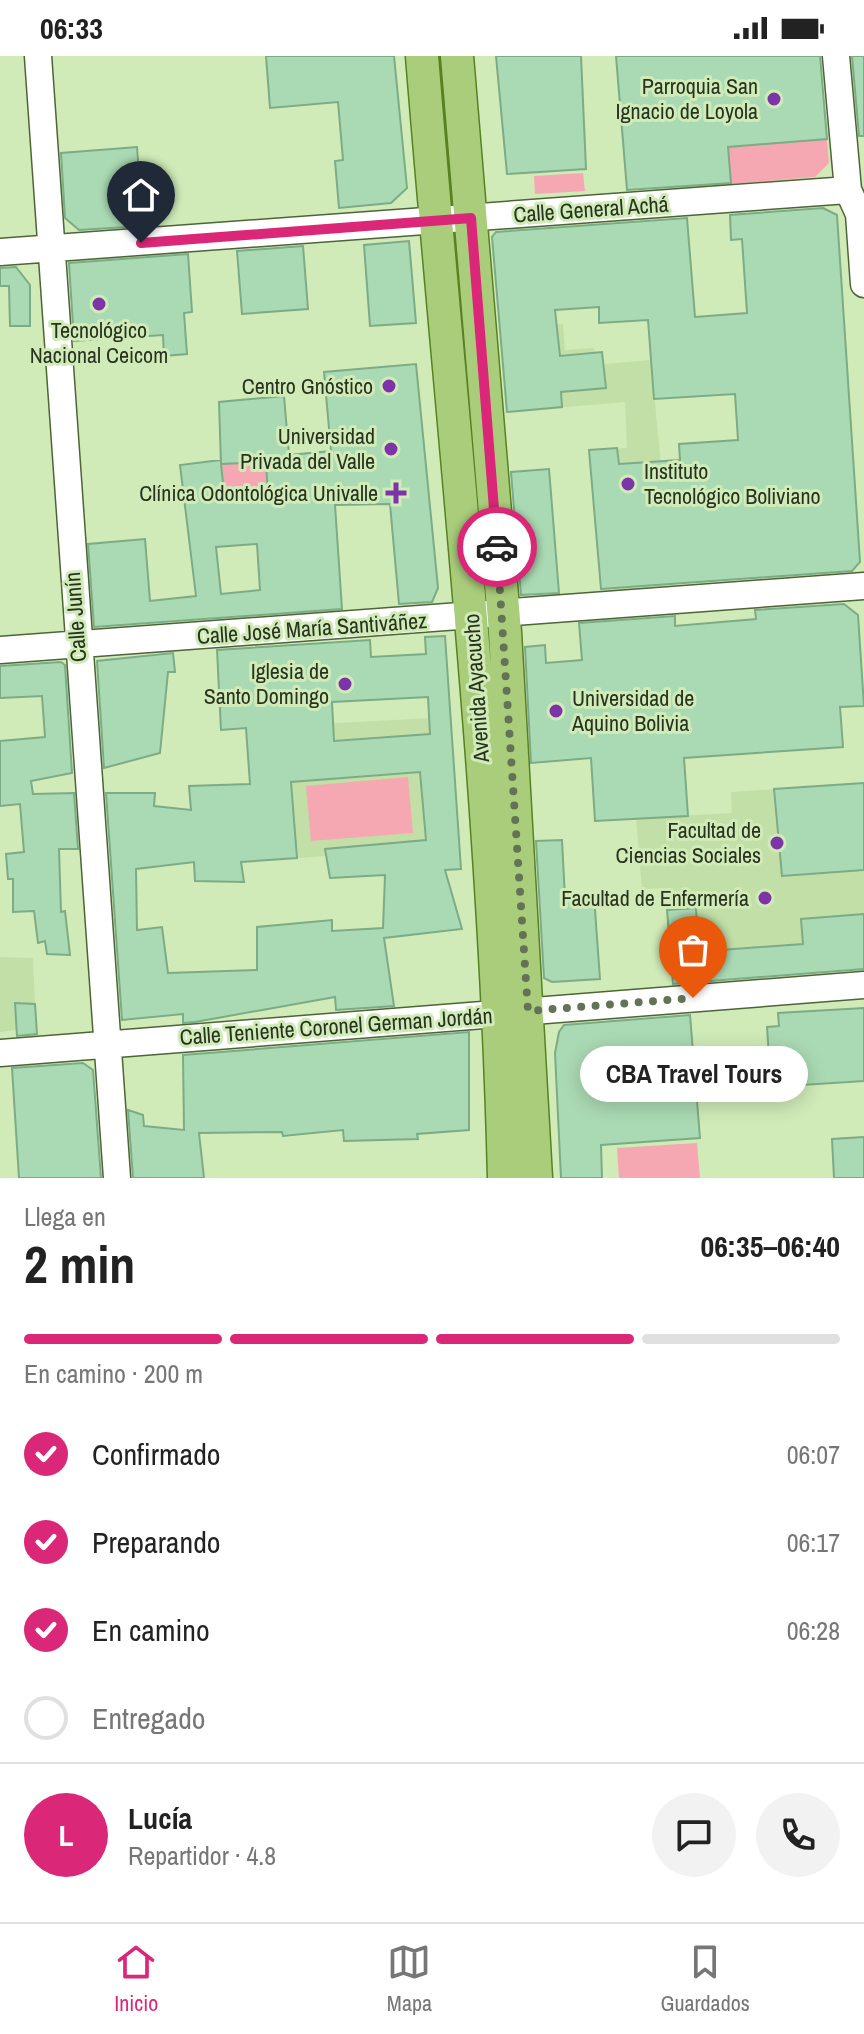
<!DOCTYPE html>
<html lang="es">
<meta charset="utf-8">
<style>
:root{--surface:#fff;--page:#f2f2f2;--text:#222;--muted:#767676;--line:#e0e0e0;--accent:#db2777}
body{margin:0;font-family:"Archivo Narrow",sans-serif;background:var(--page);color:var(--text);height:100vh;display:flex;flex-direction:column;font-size:30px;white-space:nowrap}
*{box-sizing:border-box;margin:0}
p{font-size:26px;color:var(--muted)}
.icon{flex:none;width:44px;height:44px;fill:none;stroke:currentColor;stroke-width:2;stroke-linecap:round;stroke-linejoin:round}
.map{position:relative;height:1122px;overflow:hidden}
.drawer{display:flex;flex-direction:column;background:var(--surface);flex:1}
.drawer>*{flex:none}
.pin{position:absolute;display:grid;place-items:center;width:68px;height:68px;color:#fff;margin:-82px -34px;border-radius:50% 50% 50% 0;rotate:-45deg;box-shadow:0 0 8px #0007}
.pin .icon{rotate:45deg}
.courier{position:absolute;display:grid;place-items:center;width:80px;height:80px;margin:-40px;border:6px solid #db2777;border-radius:50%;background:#fff;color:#222;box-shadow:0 2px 10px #0007}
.bubble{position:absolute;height:56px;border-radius:28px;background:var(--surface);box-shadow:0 4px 20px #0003;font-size:26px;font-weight:700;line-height:56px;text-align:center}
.overview em{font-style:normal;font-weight:700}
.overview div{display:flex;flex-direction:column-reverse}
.overview{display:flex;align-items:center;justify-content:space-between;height:136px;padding:0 24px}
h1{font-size:52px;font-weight:700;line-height:60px}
.bar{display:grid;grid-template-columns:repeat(4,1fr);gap:12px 8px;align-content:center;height:96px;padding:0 24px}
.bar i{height:10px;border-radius:6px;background:var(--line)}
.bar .active{background:var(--accent)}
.bar p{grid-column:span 4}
.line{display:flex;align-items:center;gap:20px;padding:0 24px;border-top:2px solid var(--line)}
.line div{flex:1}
.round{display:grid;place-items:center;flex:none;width:84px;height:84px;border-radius:42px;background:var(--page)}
ol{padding:0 24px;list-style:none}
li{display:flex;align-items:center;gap:24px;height:88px}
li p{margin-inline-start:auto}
li .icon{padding:8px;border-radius:50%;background:var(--accent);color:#fff;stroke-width:4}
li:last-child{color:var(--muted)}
li i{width:44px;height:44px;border:4px solid var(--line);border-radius:50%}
.status{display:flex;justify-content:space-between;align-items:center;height:56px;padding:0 40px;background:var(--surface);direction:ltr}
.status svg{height:22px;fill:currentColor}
.menu{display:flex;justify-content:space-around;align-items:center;height:112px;border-top:2px solid var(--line);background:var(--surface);font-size:22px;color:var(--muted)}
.menu a{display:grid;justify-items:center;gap:4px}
.menu .active{color:var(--accent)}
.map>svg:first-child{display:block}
</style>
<div class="status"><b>06:33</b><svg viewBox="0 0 49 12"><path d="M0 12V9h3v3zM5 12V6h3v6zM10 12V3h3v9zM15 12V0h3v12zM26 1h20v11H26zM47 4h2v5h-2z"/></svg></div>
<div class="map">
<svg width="864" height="1122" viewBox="0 0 864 1122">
<rect width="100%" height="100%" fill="#d0ebb8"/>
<path fill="#c2dfa7" d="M563,268L565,294L594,292L595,297H602L604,308L651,304L665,452L662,481L666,531L601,535L589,394L627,392L625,346L507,356L500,273Z
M450,661L461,813L330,823L326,800L257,805L246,672Z
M864,727V913L728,923L720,888L698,889L696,853L667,854L666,832L642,833L636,762L732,757L731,736Z
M0,901L33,902L35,948H16L17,974L0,976Z"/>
<path fill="#f6a8b2" d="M827,83L829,107L815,121L731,128L728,91Z
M583,117L585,135L535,138L534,120Z
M266,406L267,442L226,446L221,408Z
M408,721L413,777L311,785L306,730Z
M697,1087L700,1122H619L617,1092Z"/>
<path fill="#aadab3" stroke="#7dab86" stroke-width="2" fill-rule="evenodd" d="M266,0H394L407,132L391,147L339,152L335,105L343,104L338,46L270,52Z
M496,0H581L586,113L507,118Z
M616,0H820L827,83L728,91L731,127L627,134Z
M852,0H864V80H859Z
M137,91L143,170L79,174L65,162L61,97Z
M823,152L837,159L860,506L852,515L601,533L589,394L617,392L619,408L680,404L679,388L738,384L735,338L654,343L648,264L599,267V251L555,254L560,300L602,296L606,332L561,336L562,351L507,356L492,181L496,176L687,162L695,261L747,257L742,183L731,184L730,159Z
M409,185L416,267L370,270L364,189Z
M303,190L308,253L242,258L237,195Z
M188,198L192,256L184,257L187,298L164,300L163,279L74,285L69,207Z
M16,211L30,229V270H10L9,230H0V212Z
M416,308L438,532L432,546L399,548L390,448L335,449L342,553L94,571L88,488L145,483L150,545L196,540L180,409L221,404V408L219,346L284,340L289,399L331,395L324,316ZM266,406L268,442L225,446L221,408ZM257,488L260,534L221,538L216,491Z
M549,413L559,537L521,539L511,416Z
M844,548L858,559L864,650L840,651L843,691L684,702L688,760L595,765L591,702L531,707L525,591L545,589L546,607L582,604L579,567L675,560V570L756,563L755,554Z
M445,580L461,813L445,814L462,873L384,882L394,950L336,954L335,941L195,966L183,967V958L122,964L106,737H155L154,750L191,754L189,730L250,728L246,672L221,674L217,594L370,584L371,601L426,598L425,581ZM428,641L430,678L334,685L332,646ZM420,716L426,784L325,793L330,822L385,819L383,872L332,875V864L257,871V914L168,917L162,871L137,874L136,813L194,806L195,825L244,826L241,806L297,802L291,726Z
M173,597L175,616H168L160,697L104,712L97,605Z
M61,606L65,609L72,717L31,725L33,738L74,737L78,793H59L61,856L65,855L70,899L47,898L45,885L38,887L34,855L13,856V823H8L6,798L24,796L20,748L0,750V685L45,681L42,640L0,642V610Z
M864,727V814L782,820L774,733Z
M562,784L565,842L594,840L600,923L552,926L544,922L536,785Z
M696,852L698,889L721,888V894L803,888L801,863L864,858V913L673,928L667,854Z
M15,947L35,948L37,978L17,980Z
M864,952V1025L771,1031L767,971L779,970L778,957Z
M690,959L700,1082L601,1089L602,1122H561L555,997L559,976L564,969Z
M469,976V1074L417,1078L418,1083L344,1085L343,1074L283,1080L282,1076L199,1077L204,1122H133L128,1054L143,1059L144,1070L184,1074L183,999Z
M83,1007L93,1014L101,1122H19L12,1012Z
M864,1081V1122H834L832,1083Z"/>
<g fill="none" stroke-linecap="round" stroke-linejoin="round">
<defs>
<path id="minor" d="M38,0L117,1122
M836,0L848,134L859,158L864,228
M0,196L848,134
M0,594L864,530
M0,997L864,929"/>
<path id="major" d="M422,0C452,374 495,747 504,1122
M457,0L505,576L536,1122"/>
</defs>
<use href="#minor" stroke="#4d6437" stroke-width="29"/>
<use href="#major" stroke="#588122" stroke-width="35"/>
<use href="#minor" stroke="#fff" stroke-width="26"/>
<use href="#major" stroke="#aacd7b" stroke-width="32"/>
</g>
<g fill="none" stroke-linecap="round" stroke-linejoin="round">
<path stroke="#637355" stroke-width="8" stroke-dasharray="0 14.4" d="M497,491L528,955L693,942"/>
<path stroke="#db2777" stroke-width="10" d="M141,187L471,162L497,491"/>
</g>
<g fill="#7c34a6" stroke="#d0ebb8" stroke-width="3">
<circle cx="774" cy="43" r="8"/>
<circle cx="99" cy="248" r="8"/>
<circle cx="389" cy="330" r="8"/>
<circle cx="391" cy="393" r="8"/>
<circle cx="628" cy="428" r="8"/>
<path d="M392 425h8v8h8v8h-8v8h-8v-8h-8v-8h8z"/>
<circle cx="345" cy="628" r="8"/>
<circle cx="556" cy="655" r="8"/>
<circle cx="777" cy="787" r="8"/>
<circle cx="765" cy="842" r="8"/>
</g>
<g text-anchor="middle" stroke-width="6" stroke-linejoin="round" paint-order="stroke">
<g font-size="22" fill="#28331f" stroke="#d0ebb8" text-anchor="end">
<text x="758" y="38">Parroquia San<tspan x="758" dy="25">Ignacio de Loyola</tspan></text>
<text x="99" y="282" text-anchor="middle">Tecnológico<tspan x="99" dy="25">Nacional Ceicom</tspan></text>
<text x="373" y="338">Centro Gnóstico</text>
<text x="375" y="388">Universidad<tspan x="375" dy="25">Privada del Valle</tspan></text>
<text x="644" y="423" text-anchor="start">Instituto<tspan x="644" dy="25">Tecnológico Boliviano</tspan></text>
<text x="378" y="445">Clínica Odontológica Univalle</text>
<text x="329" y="623">Iglesia de<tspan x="329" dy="25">Santo Domingo</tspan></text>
<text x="572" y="650" text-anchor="start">Universidad de<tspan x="572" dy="25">Aquino Bolivia</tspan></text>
<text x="761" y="782">Facultad de<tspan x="761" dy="25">Ciencias Sociales</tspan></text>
<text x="749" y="850">Facultad de Enfermería</text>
</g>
<g font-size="22" fill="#28331f" stroke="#d0ebb8">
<text transform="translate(591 153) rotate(-4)" y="8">Calle General Achá</text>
<text transform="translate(75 561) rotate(-94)" y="8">Calle Junín</text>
<text transform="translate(312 572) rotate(-4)" y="8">Calle José María Santiváñez</text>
<text transform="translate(476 632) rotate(-94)" y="8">Avenida Ayacucho</text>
<text transform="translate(336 970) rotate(-4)" y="8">Calle Teniente Coronel German Jordán</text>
</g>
</g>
</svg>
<div class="pin" style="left:693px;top:942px;background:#ea580c"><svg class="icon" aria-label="bag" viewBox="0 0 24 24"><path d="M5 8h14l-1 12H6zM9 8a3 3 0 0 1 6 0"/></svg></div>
<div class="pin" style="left:141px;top:187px;background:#1f2937"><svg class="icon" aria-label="home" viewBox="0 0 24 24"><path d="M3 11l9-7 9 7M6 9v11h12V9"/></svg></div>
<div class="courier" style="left:497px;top:491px"><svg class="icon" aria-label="car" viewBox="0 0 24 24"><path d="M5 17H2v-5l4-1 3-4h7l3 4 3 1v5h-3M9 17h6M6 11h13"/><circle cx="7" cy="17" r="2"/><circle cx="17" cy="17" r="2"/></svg></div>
<div class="bubble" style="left:580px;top:990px;width:228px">CBA Travel Tours</div>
</div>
<section class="drawer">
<div class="overview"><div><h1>2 min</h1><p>Llega en</p></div><em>06:35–06:40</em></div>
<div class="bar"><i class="active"></i><i class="active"></i><i class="active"></i><i></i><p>En camino · 200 m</p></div>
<ol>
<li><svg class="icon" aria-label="check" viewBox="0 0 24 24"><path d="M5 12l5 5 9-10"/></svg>Confirmado<p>06:07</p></li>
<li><svg class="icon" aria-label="check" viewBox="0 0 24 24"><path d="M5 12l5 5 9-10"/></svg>Preparando<p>06:17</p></li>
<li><svg class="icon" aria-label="check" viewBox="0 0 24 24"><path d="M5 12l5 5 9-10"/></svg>En camino<p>06:28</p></li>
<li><i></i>Entregado</li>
</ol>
<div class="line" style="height:144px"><b class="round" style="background:var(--accent);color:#fff">L</b><div><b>Lucía</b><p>Repartidor · 4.8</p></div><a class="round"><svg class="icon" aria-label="chat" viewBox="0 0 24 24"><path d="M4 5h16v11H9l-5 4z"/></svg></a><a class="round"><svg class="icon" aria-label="phone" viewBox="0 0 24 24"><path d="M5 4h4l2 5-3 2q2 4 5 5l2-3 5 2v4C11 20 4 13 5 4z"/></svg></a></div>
</section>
<nav class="menu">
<a class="active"><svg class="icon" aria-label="home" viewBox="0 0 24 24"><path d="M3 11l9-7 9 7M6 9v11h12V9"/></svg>Inicio</a>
<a><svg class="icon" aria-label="map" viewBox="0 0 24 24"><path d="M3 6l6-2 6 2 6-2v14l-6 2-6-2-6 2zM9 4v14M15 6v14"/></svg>Mapa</a>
<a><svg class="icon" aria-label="saved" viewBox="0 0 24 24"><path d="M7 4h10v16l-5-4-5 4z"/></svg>Guardados</a>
</nav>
